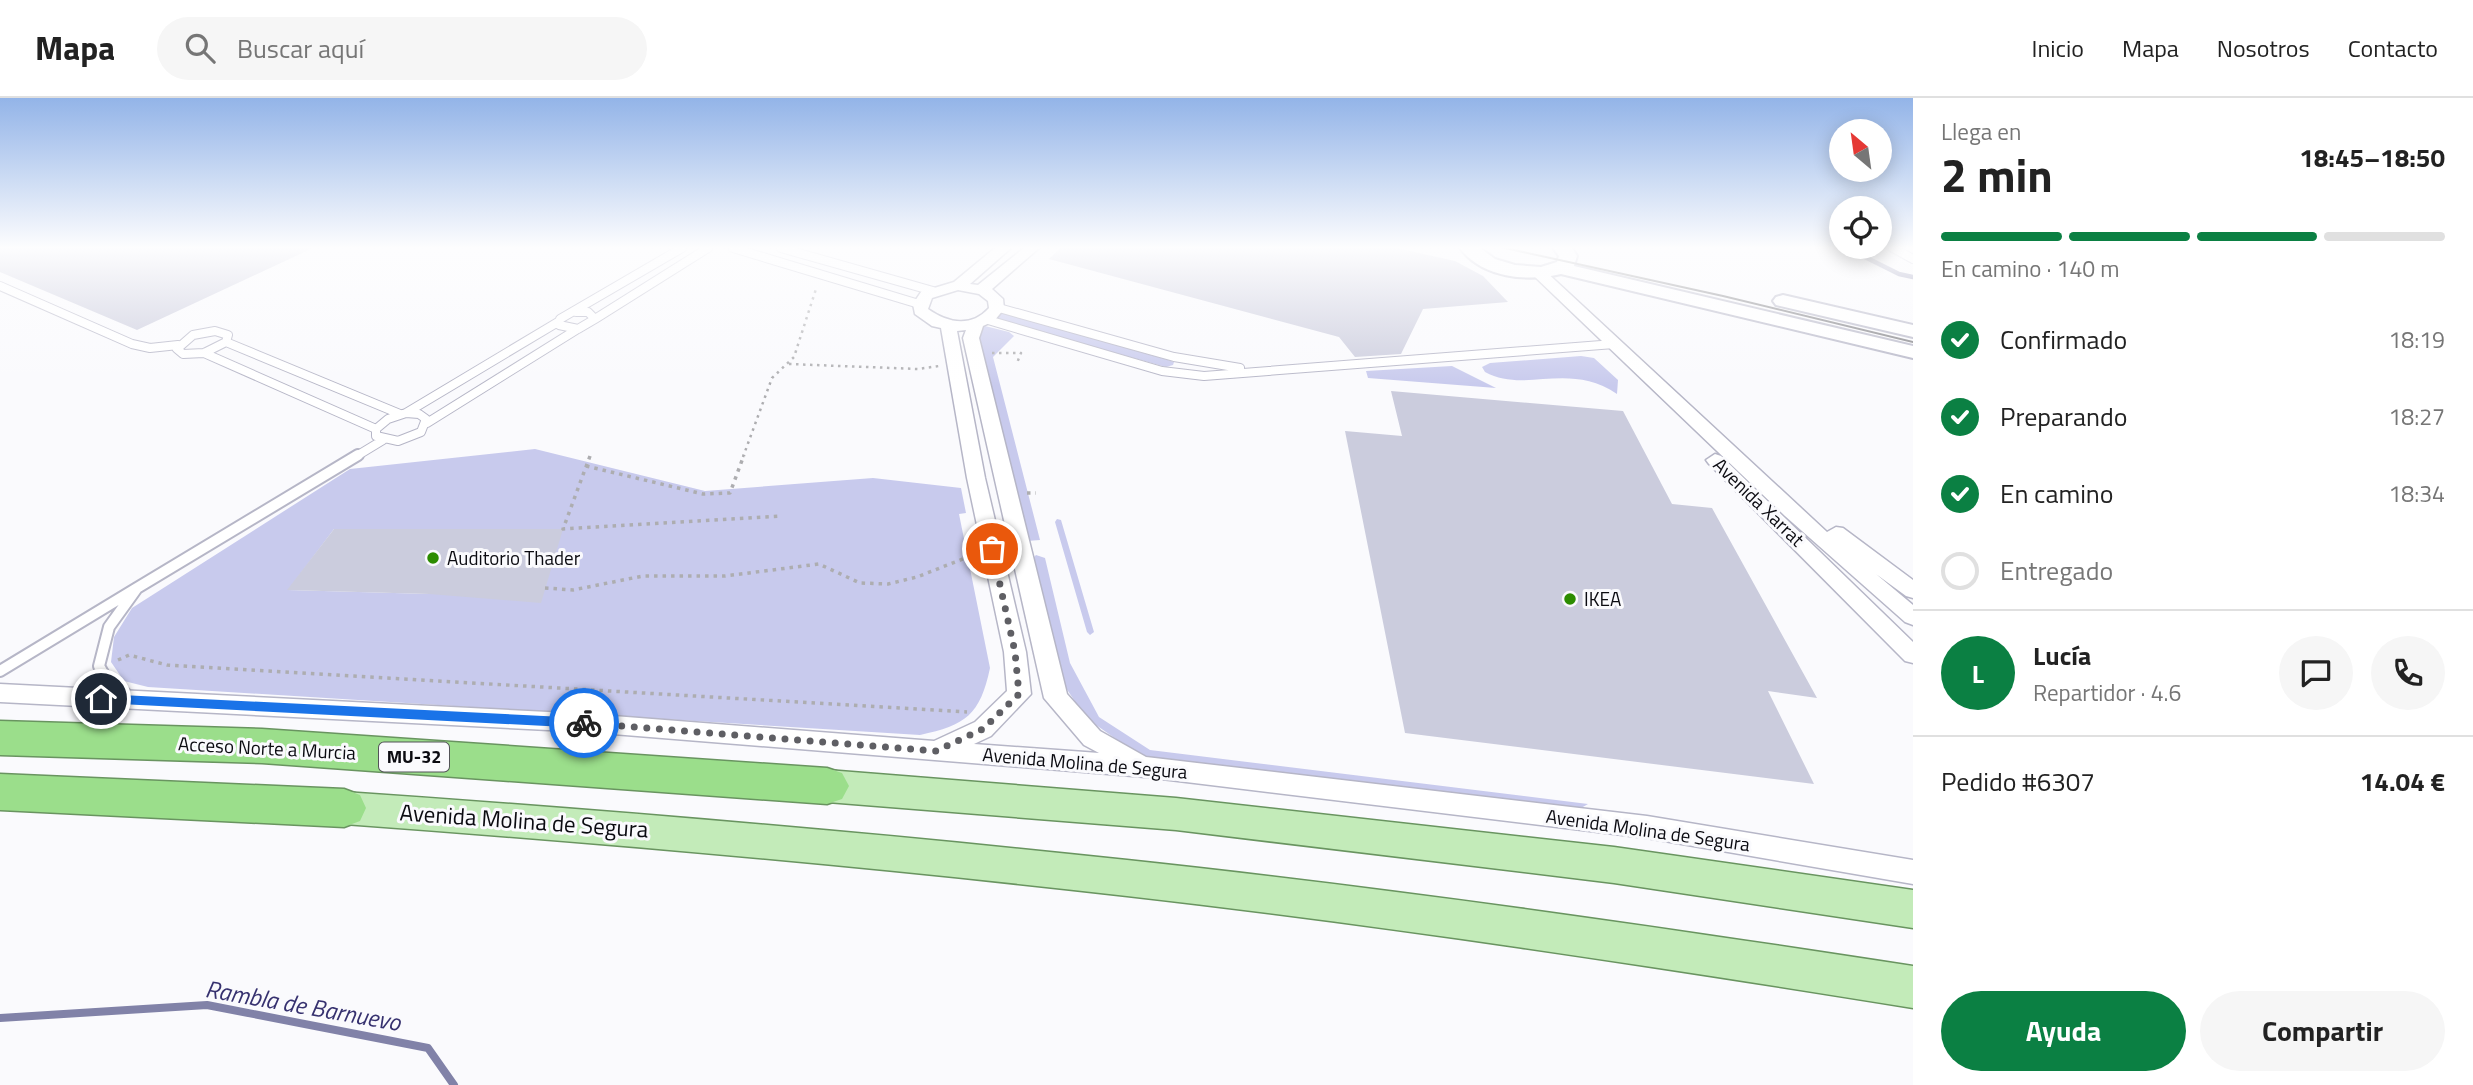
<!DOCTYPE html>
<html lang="es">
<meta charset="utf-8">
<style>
:root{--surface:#fff;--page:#f6f6f6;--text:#222;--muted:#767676;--line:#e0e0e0;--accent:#0b8043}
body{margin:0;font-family:"Titillium Web",sans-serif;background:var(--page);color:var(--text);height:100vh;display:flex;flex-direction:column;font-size:26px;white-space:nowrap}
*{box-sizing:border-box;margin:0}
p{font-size:23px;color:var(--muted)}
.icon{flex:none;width:38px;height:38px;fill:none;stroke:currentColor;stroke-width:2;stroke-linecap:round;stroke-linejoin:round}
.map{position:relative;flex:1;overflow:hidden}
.sheet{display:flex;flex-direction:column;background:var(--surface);width:560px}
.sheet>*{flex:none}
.needle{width:46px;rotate:331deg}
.fabs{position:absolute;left:1829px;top:21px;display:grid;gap:14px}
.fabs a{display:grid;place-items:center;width:63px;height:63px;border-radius:50%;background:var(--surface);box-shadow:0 4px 18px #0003;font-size:35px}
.pin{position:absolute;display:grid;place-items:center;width:60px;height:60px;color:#fff;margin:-30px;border:4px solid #fff;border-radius:50%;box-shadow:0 2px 7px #0007}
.courier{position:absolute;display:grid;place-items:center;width:70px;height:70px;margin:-35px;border:5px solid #1a73e8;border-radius:50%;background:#fff;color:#222;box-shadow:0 2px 9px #0007}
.headline em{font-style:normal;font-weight:700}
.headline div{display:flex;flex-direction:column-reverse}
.headline{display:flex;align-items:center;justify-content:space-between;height:119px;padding:0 28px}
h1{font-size:46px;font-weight:700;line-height:52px}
.bar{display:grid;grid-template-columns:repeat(4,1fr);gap:10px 7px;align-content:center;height:84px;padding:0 28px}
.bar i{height:9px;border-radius:5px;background:var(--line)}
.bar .selected{background:var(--accent)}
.bar p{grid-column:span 4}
.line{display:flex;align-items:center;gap:18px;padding:0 28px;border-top:2px solid var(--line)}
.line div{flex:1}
.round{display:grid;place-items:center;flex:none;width:74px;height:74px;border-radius:37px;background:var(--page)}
ol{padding:0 28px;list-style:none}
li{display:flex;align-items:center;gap:21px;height:77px}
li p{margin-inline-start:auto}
li .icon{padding:7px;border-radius:50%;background:var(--accent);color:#fff;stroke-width:4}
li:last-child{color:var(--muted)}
li i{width:38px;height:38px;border:4px solid var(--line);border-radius:50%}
.button{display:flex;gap:14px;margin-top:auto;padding:14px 28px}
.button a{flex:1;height:80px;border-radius:42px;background:var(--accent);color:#fff;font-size:28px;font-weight:700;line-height:80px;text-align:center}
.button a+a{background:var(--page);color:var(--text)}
header{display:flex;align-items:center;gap:42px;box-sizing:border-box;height:98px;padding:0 35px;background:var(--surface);border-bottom:2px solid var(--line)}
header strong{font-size:33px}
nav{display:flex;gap:38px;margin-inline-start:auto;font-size:24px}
.search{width:490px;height:63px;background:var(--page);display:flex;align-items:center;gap:18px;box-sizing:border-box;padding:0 24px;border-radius:38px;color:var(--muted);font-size:26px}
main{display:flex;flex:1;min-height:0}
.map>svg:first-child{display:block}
</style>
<header>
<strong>Mapa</strong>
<div class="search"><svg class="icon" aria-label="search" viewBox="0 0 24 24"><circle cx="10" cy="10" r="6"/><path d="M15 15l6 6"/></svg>Buscar aquí</div>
<nav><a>Inicio</a><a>Mapa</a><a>Nosotros</a><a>Contacto</a></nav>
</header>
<main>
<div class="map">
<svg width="1913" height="987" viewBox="0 0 1913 987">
<rect width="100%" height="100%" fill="#fafafd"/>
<path fill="#c8caed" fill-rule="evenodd" d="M1001,214L1168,262L1174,264L1173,267L1166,269L994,221Z
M981,227L1009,234L1014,238L993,259L1040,442L1027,443L976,236Z
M1581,258L1594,260L1618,282L1617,296C1568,263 1525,296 1485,274L1482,269L1490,265Z
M1452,268L1496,290L1368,280L1366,273Z
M535,351L705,393L873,380L961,390L966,415L959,416L990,570C980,617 966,627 920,637L148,589L124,583L111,564L114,539L132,510L350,371ZM334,431H563L429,496L288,492Z
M1057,421L1061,422L1094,534L1090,537L1087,534L1055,424Z
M1036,457L1045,460L1070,565L1099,619L1150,652L1588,706L1576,713L1181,667L1139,657L1086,620L1062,584L1031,462Z"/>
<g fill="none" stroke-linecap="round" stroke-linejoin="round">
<path stroke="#8182a8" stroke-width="4.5" d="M1847,150L1899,176L1913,179"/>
<path stroke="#8182a8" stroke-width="8" d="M0,920L207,907L428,950L454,987"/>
</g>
<path fill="#cbccdd" d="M0,150H313L137,232L0,174Z
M1060,150H1397L1455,163L1483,178L1508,204L1423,211L1401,256L1355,259L1339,239L1049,161Z
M1391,293L1623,313L1672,406L1712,410L1817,600L1768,593L1814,686L1405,635L1345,333L1402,338Z
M334,431H563L541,505L429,496L287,492Z"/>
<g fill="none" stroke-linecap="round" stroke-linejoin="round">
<defs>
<path id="lane-far1" d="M733,150L919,206
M781,150L933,193
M1893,150L1913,161
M0,188L132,246L150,250L178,247
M999,210L1174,259L1240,270
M576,214H588L595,221L578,231L559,227L560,221L682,150
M595,221L708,150
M988,222L1162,273L1204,278L1614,246
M215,233L228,237L226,244L204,255L183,256L177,251L193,237Z
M226,244L400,316
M204,255L376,331
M406,315L558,224
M406,315L419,316L426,321L421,334L398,343L376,338V331L388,321Z
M427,325L576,232
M355,359L383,342"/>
<path id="lane" d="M137,490L358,357
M0,573L137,490L109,529L99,568L113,593L125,595"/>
<path id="street" d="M995,150H1011L970,186L978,187L1024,150H1039L992,191L1003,201L1004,211L994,223L983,228L979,240L1067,596L1100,633L1146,659L1647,718L1913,762V786L1647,740L1145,679L588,634L0,604V586L588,616L934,643L975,624L1007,593L1004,554L967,380L941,230L932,228L915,216L913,206L921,194L954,184ZM958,192L979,196L988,203L989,210C971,230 948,225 928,211L932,200ZM966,232L963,240L1044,600L1084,647L1099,655L974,646L991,638L1031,596L1026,554L985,380L957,233Z
M1538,170L1543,171L1827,434L1836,429L1843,430L1913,482V500L1906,498L1876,476L1913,507V527L1905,524L1785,418L1533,177L1531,174Z
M1715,356L1721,358L1913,544V565L1905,563L1709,366L1706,362Z"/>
<path id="secondary" d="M1460,150H1480L1495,161L1515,167L1541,169L1557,164L1559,158L1553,150H1572L1577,158L1574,168L1913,248V260L1561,176C1527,184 1482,180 1460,150Z
M1783,197L1913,227V239L1776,207L1773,203L1776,199Z"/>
<path id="primary" d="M827,672L1176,700L1614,749L1913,792V830L1614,785L1176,732L827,704L814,699L808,688L814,677Z
M344,694C605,712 866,734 1127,762C1390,790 1652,828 1913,868V910C1652,868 1390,828 1127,798C866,768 605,745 344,726L330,721L325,710L330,699Z"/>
<path id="highway" d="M0,623L262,631L827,670L842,675L849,688L842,701L827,706L262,665L0,657Z
M0,676L344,691L360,697L366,710L360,723L344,729L0,712Z"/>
</defs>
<use href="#lane-far1" stroke="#b6b6c7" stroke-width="10"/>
<use href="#lane" stroke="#b6b6c7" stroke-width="14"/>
<use href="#street" stroke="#b6b6c7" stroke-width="3"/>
<use href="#secondary" stroke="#b6b6c7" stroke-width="4"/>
<use href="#primary" stroke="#699460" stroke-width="3"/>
<use href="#highway" stroke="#699460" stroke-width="3"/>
<path stroke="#adadb0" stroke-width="2.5" stroke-dasharray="2.5 4.5" stroke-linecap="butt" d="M992,255H1021L1017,265
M789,266L918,271L939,268
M743,359L772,280L794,259L816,191"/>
<path stroke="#adadb0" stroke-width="3.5" stroke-dasharray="3.5 5" stroke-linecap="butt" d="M590,358L563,431L782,418
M586,368L703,396L730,395L744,357
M1027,395H1036
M545,490L573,492L643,478H725L819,466L860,485L888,486L917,479L973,457
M118,562L129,557L167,567L967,614"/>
<use href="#lane-far1" stroke="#fff" stroke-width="8"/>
<use href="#lane" stroke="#fff" stroke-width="10"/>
<use href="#street" fill="#fff" fill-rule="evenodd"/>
<use href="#secondary" fill="#fff" fill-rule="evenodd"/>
<use href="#primary" fill="#c3ebb9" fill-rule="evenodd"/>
<use href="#highway" fill="#9bde8b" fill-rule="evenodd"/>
<path stroke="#7d7d81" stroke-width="2" d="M1505,150L1723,198L1913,244"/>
</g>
<linearGradient id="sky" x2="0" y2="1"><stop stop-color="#93b4e8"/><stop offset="0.52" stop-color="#fdfdfe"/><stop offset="1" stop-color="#fdfdfe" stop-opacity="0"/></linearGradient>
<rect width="1913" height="288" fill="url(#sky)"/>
<path fill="#1a73e8" d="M101,596L584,620L591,625L584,630L101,605L95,601Z"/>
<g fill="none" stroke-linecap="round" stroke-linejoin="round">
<path stroke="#5f5f64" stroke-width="7" stroke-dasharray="0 12.6" d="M584,625L936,653L983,631L1019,596L1015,554L992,451"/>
</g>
<g fill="#2c8c00" stroke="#fafafd" stroke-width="2.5">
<circle cx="433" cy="460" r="7"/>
<circle cx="1570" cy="501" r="7"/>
</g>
<g text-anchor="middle" stroke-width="6" stroke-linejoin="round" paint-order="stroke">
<rect fill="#fafafd" stroke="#535358" stroke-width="2" x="379" y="644.5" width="70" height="29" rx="5"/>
<g font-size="18" font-weight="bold" fill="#0b0b11">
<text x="414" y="665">MU-32</text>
</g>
<g font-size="19" fill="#0b0b11" stroke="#fafafd">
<text transform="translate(1759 404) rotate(44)" y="7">Avenida Xarrat</text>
<text transform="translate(267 650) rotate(3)" y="7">Acceso Norte a Murcia</text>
<text transform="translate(1085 665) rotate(5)" y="7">Avenida Molina de Segura</text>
<text transform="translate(1648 732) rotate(8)" y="7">Avenida Molina de Segura</text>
</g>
<g font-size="19" fill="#0b0b11" stroke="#fafafd" text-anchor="start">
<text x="447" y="467">Auditorio Thader</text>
<text x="1584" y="508">IKEA</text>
</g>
<g font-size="23" fill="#0b0b11" stroke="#fafafd">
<text transform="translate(524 723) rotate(4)" y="8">Avenida Molina de Segura</text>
</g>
<g font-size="24" font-style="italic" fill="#36316f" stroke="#fafafd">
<text transform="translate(303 908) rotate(10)" y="8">Rambla de Barnuevo</text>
</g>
</g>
</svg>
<div class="fabs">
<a><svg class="needle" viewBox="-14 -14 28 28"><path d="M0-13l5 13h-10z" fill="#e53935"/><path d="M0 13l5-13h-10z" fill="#767676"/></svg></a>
<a><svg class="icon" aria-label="locate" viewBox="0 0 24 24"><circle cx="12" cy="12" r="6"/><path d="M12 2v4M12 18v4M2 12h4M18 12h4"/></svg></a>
</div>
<div class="pin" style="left:992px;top:451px;background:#ea580c"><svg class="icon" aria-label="bag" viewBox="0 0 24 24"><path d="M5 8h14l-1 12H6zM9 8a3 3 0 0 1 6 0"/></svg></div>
<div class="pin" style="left:101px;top:601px;background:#1f2937"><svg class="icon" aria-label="home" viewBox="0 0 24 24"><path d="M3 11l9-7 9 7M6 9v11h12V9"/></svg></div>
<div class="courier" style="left:584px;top:625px"><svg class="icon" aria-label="bike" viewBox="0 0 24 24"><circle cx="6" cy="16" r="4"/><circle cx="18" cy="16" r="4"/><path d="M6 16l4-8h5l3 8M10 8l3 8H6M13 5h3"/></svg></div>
</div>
<section class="sheet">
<div class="headline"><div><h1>2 min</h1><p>Llega en</p></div><em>18:45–18:50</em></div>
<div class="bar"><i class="selected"></i><i class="selected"></i><i class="selected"></i><i></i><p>En camino · 140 m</p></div>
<ol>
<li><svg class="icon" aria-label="check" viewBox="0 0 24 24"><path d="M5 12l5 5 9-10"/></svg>Confirmado<p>18:19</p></li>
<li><svg class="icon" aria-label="check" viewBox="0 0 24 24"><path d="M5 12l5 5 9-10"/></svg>Preparando<p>18:27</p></li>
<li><svg class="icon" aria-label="check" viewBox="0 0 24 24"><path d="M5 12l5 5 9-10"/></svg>En camino<p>18:34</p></li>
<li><i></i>Entregado</li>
</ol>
<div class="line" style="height:126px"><b class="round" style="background:var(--accent);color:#fff">L</b><div><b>Lucía</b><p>Repartidor · 4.6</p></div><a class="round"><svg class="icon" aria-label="chat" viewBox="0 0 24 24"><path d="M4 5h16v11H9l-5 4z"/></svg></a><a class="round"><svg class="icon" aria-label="phone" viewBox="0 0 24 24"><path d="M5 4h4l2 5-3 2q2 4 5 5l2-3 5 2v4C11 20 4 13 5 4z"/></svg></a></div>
<div class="line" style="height:91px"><div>Pedido #6307</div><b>14.04 €</b></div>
<div class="button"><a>Ayuda</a><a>Compartir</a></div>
</section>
</main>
